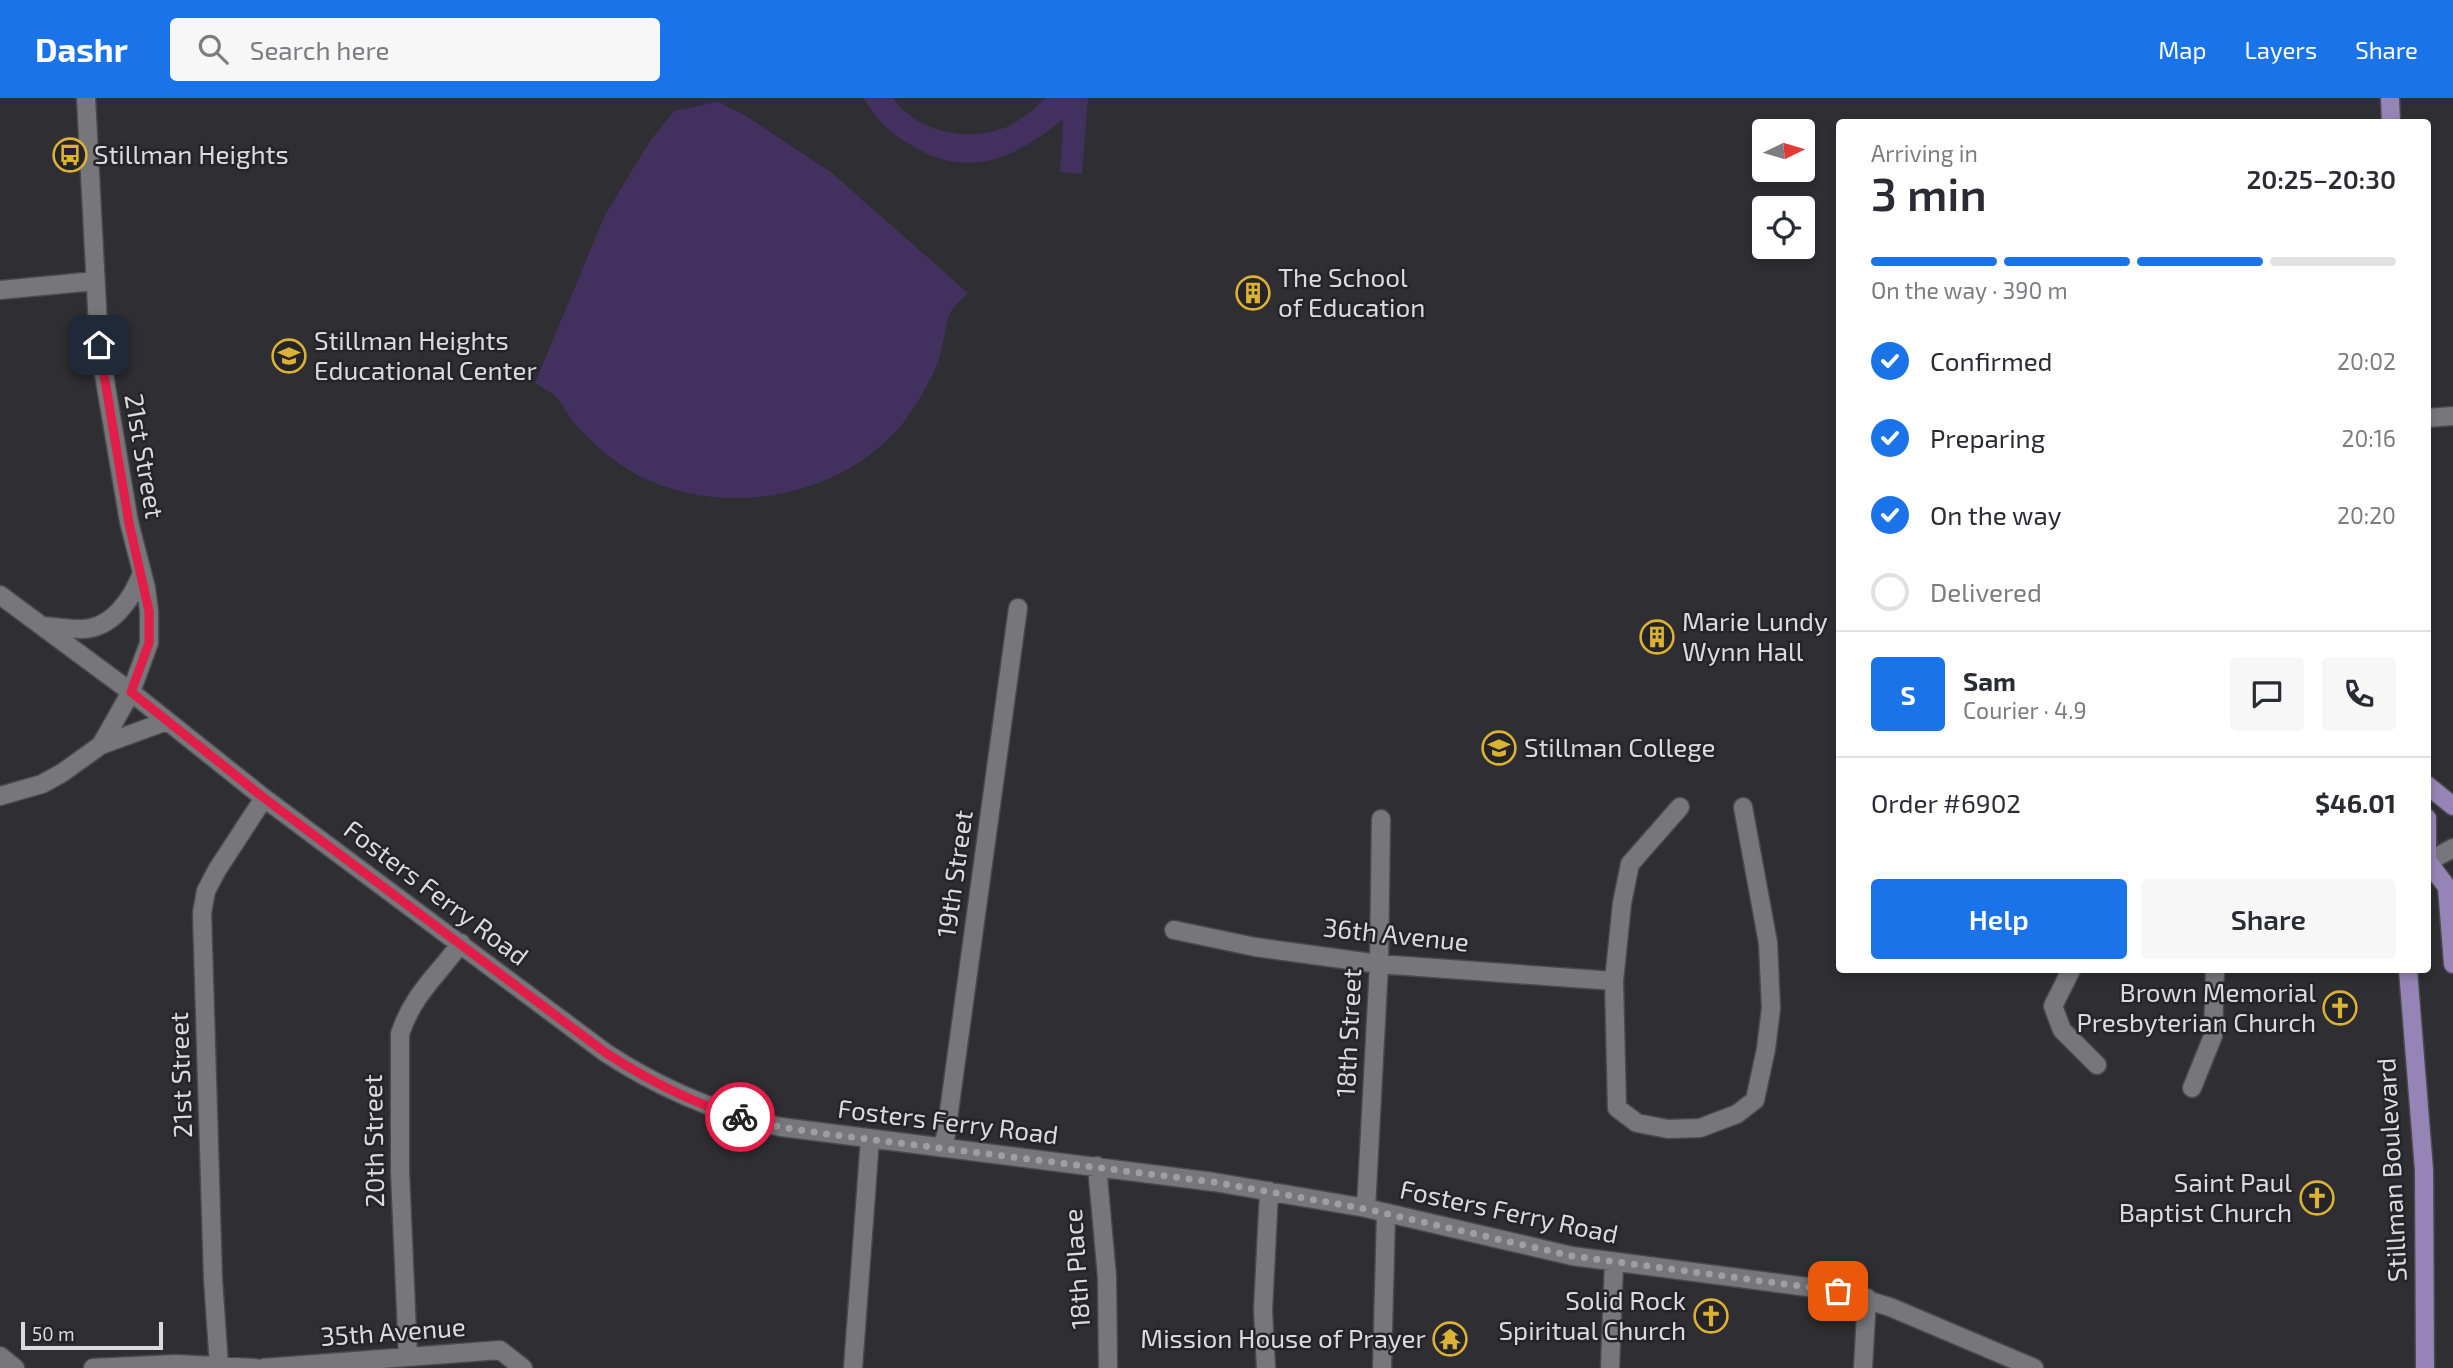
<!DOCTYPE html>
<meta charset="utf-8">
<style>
:root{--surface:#fff;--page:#f7f7f7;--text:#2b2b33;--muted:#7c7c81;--line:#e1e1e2;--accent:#1a73e8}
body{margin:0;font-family:"Exo 2",sans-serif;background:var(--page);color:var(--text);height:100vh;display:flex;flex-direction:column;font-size:26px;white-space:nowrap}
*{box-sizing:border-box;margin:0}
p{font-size:23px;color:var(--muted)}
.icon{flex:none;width:38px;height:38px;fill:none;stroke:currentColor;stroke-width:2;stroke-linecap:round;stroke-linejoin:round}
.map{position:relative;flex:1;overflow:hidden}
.side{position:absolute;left:1836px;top:21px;width:595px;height:854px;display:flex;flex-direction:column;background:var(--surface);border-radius:7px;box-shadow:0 4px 10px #0003}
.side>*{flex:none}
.needle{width:46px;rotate:85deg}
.controls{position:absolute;left:1752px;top:21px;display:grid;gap:14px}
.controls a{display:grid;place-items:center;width:63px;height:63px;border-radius:7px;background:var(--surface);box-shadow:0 4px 10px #0003;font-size:35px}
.scale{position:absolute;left:21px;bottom:18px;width:142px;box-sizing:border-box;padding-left:7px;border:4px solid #dbdadd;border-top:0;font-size:19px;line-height:24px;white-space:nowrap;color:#dbdadd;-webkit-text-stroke:5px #252428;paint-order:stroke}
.pin{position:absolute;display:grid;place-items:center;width:60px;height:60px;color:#fff;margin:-30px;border-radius:14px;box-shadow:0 4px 10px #0006}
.courier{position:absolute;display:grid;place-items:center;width:70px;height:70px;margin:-35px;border:5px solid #e11d48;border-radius:50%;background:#fff;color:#222;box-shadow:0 2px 9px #0007}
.summary em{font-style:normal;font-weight:600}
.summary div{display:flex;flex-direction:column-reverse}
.summary{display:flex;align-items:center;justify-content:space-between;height:119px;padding:0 35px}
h1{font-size:46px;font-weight:600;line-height:52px}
.bar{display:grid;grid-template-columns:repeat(4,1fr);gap:10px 7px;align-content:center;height:84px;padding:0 35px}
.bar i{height:9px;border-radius:5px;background:var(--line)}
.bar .selected{background:var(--accent)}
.bar p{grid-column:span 4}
.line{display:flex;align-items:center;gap:18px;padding:0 35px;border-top:2px solid var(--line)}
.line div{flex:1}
.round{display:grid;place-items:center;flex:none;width:74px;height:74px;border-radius:7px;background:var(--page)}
ol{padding:0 35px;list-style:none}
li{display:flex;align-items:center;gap:21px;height:77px}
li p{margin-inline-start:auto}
li .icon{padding:7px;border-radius:50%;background:var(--accent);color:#fff;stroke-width:4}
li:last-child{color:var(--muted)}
li i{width:38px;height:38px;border:4px solid var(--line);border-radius:50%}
.button{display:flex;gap:14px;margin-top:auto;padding:14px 35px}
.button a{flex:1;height:80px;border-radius:7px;background:var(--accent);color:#fff;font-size:28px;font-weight:600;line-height:80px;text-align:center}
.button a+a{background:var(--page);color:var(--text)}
header{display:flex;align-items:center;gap:42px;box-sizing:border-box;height:98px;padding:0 35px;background:var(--accent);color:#fff}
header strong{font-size:33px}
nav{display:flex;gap:38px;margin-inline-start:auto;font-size:24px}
.search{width:490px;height:63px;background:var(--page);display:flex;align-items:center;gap:18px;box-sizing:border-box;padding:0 24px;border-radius:7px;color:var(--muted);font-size:26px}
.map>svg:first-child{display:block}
</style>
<header>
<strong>Dashr</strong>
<div class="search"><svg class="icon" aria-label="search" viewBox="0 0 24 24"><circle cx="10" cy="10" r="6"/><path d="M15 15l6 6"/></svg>Search here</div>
<nav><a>Map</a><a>Layers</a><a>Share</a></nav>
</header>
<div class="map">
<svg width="2453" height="1270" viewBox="0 0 2453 1270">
<rect width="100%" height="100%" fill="#2f2e32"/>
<path fill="#42315e" d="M864,0H893C916,33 964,44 1001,31C1019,25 1032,12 1046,0H1088L1082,76L1060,74L1063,21C1014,62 967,82 909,46C890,35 874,20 864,0Z
M718,4L746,18L832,75L968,195C963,201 953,208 950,215C945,227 943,251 937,266C929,286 918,304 906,321C844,403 714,424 627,371C609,360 589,342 575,326C568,318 564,308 557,300C551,294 542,290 535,285L605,117L650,43L674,13Z"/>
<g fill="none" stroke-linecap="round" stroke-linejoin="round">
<defs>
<path id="minor" d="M0,192L95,183
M2427,320L2453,318
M0,497L131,594L264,700L606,955C661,991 717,1015 781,1029L1214,1084L1366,1110L1572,1158L1838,1193L1890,1209L2034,1270
M43,528C55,529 69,531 81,531C112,531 132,501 142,475
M101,647L167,623
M0,698L42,686L62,675L101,647L131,594L149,545V513L146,490L129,424L99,247L86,0
M1680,709L1630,766L1622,805L1614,883L1617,1010L1637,1025L1668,1031L1700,1030L1737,1016L1755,1002L1766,951L1771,910L1768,845L1743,709
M2428,764L2453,750
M1174,832L1255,849L1379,866L1614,883
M2071,872L2053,908L2062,932L2097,967
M2192,990L2213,938L2215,872
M944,1050L1018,510
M1097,1068L1107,1179L1108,1270
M1366,1110L1379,866L1381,721
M0,1258L15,1270
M408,1258L400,1074V936C413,896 437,878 461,845
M219,1268L213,1181L202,815L206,793L217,772L264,700
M93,1270L175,1266L255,1270
M263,1270L500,1252L523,1270
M853,1270L870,1041
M1266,1270L1263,1212L1269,1093
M1382,1270L1386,1115
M1610,1270L1614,1164
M1863,1270L1867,1200"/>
<path id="major" d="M2390,0L2391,24
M2427,687L2453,708
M2427,720V766
M2428,764L2447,789L2453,866
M2408,872L2424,1072L2425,1270"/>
</defs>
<use href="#minor" stroke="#4a494d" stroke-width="21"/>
<use href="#major" stroke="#4a494d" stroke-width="21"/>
<use href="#minor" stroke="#77767a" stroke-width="18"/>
<use href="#major" stroke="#9684b6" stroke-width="18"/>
</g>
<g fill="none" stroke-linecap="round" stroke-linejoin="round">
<path stroke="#9f9ea1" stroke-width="7" stroke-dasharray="0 12.6" d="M740,1019L781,1029L827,1036L1214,1084L1366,1111L1572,1158L1838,1193"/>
<path stroke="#e11d48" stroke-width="9" d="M99,247L129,425L149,513V545L131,594L264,700L606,955C648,982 691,1005 740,1019"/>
</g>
<defs>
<symbol id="bus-ring" viewBox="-11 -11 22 22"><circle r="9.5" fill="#252428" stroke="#dbb233" stroke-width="1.5"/><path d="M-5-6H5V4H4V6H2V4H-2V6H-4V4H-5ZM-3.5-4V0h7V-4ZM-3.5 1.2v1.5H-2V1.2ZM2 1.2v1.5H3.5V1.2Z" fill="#dbb233"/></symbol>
<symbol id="building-ring" viewBox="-11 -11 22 22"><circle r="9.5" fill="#252428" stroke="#dbb233" stroke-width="1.5"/><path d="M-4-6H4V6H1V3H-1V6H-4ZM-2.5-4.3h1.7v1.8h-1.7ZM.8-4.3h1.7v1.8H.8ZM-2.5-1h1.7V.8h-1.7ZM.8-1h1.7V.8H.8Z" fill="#dbb233"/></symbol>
<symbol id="school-ring" viewBox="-11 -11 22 22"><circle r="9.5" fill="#252428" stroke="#dbb233" stroke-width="1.5"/><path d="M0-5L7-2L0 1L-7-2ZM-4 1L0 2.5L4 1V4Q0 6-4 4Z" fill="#dbb233"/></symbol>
<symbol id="university-ring" viewBox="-11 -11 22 22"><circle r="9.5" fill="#252428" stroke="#dbb233" stroke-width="1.5"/><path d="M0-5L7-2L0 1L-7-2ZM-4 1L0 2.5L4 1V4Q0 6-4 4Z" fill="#dbb233"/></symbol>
<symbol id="church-ring" viewBox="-11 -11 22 22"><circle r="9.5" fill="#252428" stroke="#dbb233" stroke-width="1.5"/><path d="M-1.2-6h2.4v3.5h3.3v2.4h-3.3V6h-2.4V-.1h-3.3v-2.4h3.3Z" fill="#dbb233"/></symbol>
<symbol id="temple-ring" viewBox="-11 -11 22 22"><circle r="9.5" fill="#252428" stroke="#dbb233" stroke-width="1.5"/><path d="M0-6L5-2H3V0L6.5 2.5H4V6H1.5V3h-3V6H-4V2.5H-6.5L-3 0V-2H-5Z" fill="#dbb233"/></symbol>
</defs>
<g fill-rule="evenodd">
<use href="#bus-ring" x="51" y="38" width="38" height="38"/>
<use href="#building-ring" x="1234" y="176" width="38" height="38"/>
<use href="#school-ring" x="270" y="239" width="38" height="38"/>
<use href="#building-ring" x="1638" y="520" width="38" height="38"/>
<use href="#university-ring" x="1480" y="631" width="38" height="38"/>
<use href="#church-ring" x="2321" y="891" width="38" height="38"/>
<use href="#church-ring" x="2298" y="1081" width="38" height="38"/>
<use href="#church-ring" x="1692" y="1199" width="38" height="38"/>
<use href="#temple-ring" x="1431" y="1222" width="38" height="38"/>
</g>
<g text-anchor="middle" stroke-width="5" stroke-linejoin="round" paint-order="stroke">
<g font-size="26" fill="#dbdadd" stroke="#252428" text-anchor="start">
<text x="94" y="66">Stillman Heights</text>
<text x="1278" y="189">The School<tspan x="1278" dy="30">of Education</tspan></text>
<text x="314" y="252">Stillman Heights<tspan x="314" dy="30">Educational Center</tspan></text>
<text x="1682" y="533">Marie Lundy<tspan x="1682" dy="30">Wynn Hall</tspan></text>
<text x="1524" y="659">Stillman College</text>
<text x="2316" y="904" text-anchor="end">Brown Memorial<tspan x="2316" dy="30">Presbyterian Church</tspan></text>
<text x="2292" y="1094" text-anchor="end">Saint Paul<tspan x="2292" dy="30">Baptist Church</tspan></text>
<text x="1686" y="1212" text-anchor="end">Solid Rock<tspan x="1686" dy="30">Spiritual Church</tspan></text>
<text x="1426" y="1250" text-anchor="end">Mission House of Prayer</text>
</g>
<g font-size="26" fill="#dbdadd" stroke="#252428">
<text transform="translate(144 358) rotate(80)" y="9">21st Street</text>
<text transform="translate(955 776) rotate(-82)" y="9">19th Street</text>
<text transform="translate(436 795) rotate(37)" y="9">Fosters Ferry Road</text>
<text transform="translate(1396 837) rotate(6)" y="9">36th Avenue</text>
<text transform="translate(1349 935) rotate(-87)" y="9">18th Street</text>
<text transform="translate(181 977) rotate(-92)" y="9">21st Street</text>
<text transform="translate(948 1024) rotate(7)" y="9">Fosters Ferry Road</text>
<text transform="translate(374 1043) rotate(-91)" y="9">20th Street</text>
<text transform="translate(2392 1072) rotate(-93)" y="9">Stillman Boulevard</text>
<text transform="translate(1509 1114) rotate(12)" y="9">Fosters Ferry Road</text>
<text transform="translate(1077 1171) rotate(-94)" y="9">18th Place</text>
<text transform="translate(393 1234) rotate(-4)" y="9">35th Avenue</text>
</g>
</g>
</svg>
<div class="controls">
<a><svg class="needle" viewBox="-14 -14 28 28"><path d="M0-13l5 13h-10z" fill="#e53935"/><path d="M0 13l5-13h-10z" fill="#7c7c81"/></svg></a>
<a><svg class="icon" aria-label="locate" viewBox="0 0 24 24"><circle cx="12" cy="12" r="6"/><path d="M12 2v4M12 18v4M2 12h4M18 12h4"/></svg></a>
</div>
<div class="scale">50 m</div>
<div class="pin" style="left:1838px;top:1193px;background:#ea580c"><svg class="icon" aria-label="bag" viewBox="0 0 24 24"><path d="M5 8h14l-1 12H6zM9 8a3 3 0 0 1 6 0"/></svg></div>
<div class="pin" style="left:99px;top:247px;background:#1f2937"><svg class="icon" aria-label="home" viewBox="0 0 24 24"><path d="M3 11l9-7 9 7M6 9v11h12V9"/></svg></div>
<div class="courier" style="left:740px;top:1019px"><svg class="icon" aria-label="bike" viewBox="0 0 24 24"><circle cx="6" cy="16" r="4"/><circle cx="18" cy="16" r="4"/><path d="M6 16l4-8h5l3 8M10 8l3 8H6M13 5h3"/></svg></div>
<section class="side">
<div class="summary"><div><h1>3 min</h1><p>Arriving in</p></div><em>20:25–20:30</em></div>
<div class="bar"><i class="selected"></i><i class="selected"></i><i class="selected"></i><i></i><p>On the way · 390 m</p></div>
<ol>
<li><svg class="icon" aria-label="check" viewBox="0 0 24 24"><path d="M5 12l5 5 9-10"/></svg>Confirmed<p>20:02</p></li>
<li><svg class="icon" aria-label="check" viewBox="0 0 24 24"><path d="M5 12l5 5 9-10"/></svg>Preparing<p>20:16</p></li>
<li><svg class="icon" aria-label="check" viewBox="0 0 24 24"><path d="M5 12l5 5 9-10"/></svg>On the way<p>20:20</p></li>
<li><i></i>Delivered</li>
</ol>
<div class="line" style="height:126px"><b class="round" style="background:var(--accent);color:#fff">S</b><div><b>Sam</b><p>Courier · 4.9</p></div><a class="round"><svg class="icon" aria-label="chat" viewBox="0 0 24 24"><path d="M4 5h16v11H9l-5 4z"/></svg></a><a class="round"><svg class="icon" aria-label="phone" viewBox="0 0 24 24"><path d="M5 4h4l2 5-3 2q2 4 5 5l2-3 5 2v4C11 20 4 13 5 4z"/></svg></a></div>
<div class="line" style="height:91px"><div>Order #6902</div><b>$46.01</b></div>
<div class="button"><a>Help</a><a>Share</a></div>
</section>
</div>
